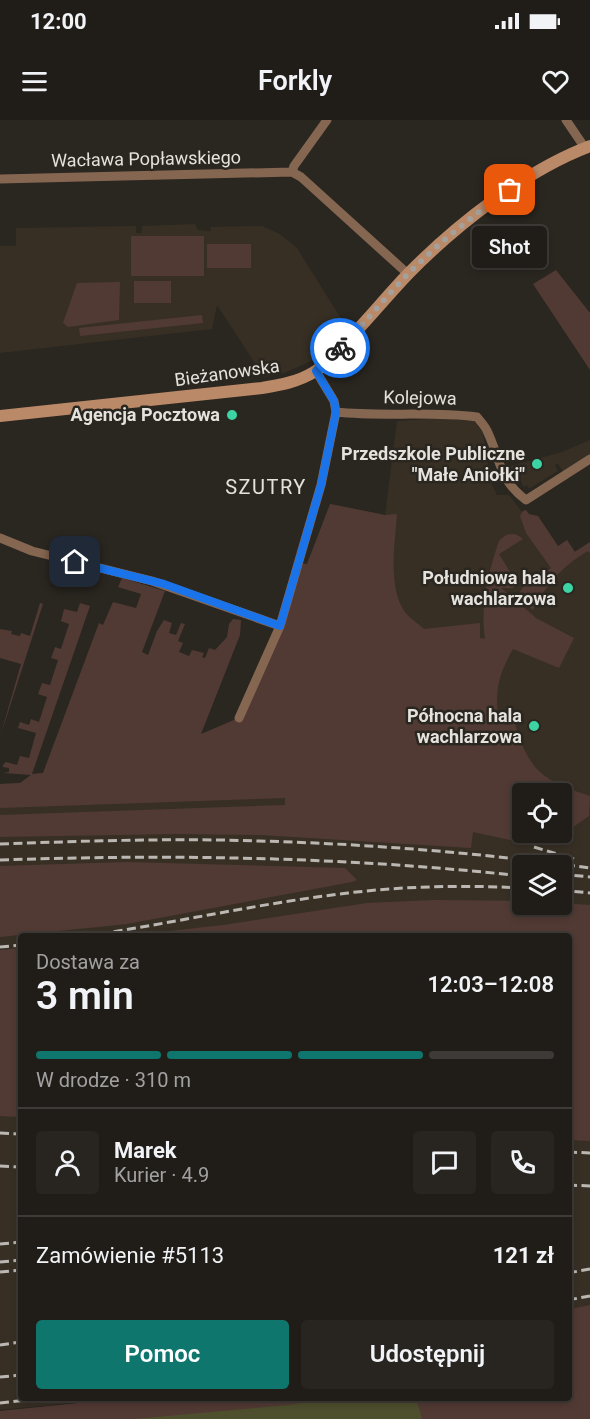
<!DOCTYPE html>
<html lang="pl">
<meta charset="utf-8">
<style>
:root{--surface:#201c18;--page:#282521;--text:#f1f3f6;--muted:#a2a1a2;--line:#3d3a37;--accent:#0f766e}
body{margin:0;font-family:Roboto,sans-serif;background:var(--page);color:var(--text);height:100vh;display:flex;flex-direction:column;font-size:22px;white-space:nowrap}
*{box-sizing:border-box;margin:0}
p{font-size:20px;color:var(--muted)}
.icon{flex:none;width:33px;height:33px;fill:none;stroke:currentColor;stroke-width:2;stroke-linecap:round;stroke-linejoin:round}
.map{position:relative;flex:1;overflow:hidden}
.details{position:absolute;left:18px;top:813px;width:554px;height:468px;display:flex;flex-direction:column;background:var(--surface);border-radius:6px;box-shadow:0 3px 9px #0003,0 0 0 2px var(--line)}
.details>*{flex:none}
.buttons{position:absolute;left:512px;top:663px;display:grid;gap:12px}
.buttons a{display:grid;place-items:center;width:60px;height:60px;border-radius:6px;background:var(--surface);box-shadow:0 3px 9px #0003,0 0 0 2px var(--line);font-size:30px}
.pin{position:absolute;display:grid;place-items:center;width:51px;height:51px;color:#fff;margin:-26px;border-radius:12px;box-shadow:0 3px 9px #0006}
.courier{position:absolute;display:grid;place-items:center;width:60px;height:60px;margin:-30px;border:4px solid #1a73e8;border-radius:50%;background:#fff;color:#222;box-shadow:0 2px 8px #0007}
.bubble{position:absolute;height:42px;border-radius:6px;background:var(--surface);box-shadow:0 3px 9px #0003,0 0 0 2px var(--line);font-size:20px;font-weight:600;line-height:42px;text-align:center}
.head em{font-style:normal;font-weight:600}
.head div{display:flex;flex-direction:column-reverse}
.head{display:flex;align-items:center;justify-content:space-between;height:102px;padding:0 18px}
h1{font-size:39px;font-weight:600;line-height:45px}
.bar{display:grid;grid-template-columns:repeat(4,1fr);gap:9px 6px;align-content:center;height:72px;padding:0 18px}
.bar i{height:8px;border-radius:4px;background:var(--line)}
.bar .current{background:var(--accent)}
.bar p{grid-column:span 4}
.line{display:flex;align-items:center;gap:15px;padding:0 18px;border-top:2px solid var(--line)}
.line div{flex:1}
.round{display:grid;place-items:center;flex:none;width:63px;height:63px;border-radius:6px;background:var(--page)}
.action{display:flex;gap:12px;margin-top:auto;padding:12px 18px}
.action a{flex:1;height:69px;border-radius:6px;background:var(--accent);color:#fff;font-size:24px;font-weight:600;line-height:69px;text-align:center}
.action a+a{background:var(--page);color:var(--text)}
.status{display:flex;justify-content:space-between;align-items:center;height:42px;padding:0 30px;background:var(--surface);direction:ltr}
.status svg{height:16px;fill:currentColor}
header{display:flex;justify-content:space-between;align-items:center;height:78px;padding:0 18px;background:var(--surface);font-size:27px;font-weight:600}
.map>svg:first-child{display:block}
</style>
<div class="status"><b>12:00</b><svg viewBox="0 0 49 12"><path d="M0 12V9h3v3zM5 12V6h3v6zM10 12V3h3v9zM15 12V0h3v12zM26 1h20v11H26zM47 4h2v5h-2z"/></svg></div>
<header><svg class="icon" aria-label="menu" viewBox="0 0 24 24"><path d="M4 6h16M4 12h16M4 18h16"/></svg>Forkly<svg class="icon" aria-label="heart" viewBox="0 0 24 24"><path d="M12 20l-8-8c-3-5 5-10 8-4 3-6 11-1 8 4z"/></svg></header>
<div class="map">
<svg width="590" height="1299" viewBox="0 0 590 1299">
<rect width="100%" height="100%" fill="#2a2620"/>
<path fill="#372f24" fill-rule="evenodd" d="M195,104L198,110L211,111V107L262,106L280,114L297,128L347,208L309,242L284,253L264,257L217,185L212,209L0,233V126H16V108L136,106V113H142V106Z
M445,298L474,301L483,313L491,363L497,375H509L560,440L590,422V1185L569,1189L568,816H21V1278H122L0,1290V664L20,663L32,654L129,646L244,595L332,384L385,395L397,301ZM522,674H561V712H522ZM522,746H561V784H522Z
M590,320V334L563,351L557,343L555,345L558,351L529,369L527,365L524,367L518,357L514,359L506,347L562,332Z"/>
<path fill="#523a34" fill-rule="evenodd" d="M204,116V156H131V116Z
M207,124H251V148H207Z
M556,150L590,193V250L533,164Z
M134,161H171V183H134Z
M120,162L119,200L68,207L63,203L77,163Z
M202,195L203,203L80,216L79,208Z
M330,384L385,395L397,394C395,422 388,464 403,489C407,497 418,503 424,509L480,503V518L485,519C480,485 488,453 499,421C507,413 514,411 523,419L499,434L518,465L512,468H501L536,498L574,518L559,548L513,529C499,554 495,568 498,597H513C528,649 538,659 590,676L589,696L566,712L510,720L473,712L471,728L261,715L177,714L0,717V695L285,685V678L0,688V664L20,663L31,655L3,653L9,652V648L3,647V645L6,642L17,645L20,636L29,638L36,613L18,608L20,602L29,605L31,599L39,602L47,577L38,574L42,563L50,565L58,540L51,538L55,527L61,529L69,504L61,501L64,489L77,492L80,483L90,486L32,654L43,653L99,503L103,505L113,482L136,488L141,474L118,467L122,458L165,471L142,532L148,535L157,511L164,500L172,503L169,513L176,515L181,503L185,504L178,521L183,523L179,532L189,536L192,530L204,533L202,537L205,538L209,528L215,530L227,517L229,504L233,499L241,500L240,515L201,614L239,598L280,506L299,443L307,444ZM522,674H561V712H522Z
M526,390L529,394L538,396L558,426L567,420L575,432L590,422V433L588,431C562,446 547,464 533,490L518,477C522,462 540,456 551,448L526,413L520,396L523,391Z
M40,483L43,484L0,617L21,544L0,538V509L12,511L11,514L20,516L21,513L30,516Z
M127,742L345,748L357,760L352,762L127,804L0,817V746Z
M434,780L522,781V784L561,783L590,785V1021L569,1020L568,816H125L223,805L367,783Z
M21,828V997L0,996V830Z
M590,1185V1299H0V1291L127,1278H568L569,1189Z"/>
<path fill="#4e4f2d" d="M337,1278H416L422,1299H134L288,1285Z"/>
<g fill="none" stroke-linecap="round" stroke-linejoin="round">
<path stroke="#856651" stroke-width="9" d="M566,0L585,28
M292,52L301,57L408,154
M292,52L294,46L327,0
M0,59L292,52
M336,292C383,297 430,291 477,297C481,302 486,307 488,313C501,341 499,360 526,380L590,339
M0,418L32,431L152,461L280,506
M239,598L280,506L321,365L336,292L334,281L316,251"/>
<path stroke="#ba8968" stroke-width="12" d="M0,296L262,268C280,265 298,262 314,252C323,247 330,238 337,231C363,206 384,179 408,154C456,105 526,50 590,26"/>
<path stroke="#bbb8b3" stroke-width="3" stroke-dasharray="9 4.5" stroke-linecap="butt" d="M0,724C86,721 173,718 259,721C370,724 480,733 590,748
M534,727L574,739
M0,740C175,734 348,737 522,756
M561,754L590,757
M561,770L590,773
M87,816C174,803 261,783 348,773C406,766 464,765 522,768
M0,827L21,825
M0,1013L21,1014
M568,1032L590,1033
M0,1046L21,1047
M568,1065L590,1066
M0,1124L21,1122
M0,1142L21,1140
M0,1152L21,1150
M568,1153L590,1149
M568,1180L590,1176
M0,1225L21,1222
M0,1257L21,1255
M0,1283L46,1278"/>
</g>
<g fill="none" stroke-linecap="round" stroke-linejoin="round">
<path stroke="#a4a09c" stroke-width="6" stroke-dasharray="0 10.8" d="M340,228C364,205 385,177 409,153C440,122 473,95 510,70"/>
<path stroke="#1a73e8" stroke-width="8" d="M75,442L164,464L280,506L321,365L336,292L334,281L316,251L340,228"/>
</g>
<g fill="#3dd4a3" stroke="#2a2620" stroke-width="2">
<circle cx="232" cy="295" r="6"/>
<circle cx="537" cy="344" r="6"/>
<circle cx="568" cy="468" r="6"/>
<circle cx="534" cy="606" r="6"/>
</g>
<g text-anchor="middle" stroke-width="5" stroke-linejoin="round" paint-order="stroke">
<g font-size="18" fill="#e5e2de" stroke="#2a2620">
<text transform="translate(146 39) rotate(-1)" y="6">Wacława Popławskiego</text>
<text transform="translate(227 253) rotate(-8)" y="6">Bieżanowska</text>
<text transform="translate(420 278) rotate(1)" y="6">Kolejowa</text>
</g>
<g font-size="18" font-weight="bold" fill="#e5e2de" stroke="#2a2620" text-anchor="end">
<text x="220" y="301">Agencja Pocztowa</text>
<text x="525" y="340">Przedszkole Publiczne<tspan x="525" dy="21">"Małe Aniołki"</tspan></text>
<text x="556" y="464">Południowa hala<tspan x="556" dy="21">wachlarzowa</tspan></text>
<text x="522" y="602">Północna hala<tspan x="522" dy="21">wachlarzowa</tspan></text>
</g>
<g font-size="20" letter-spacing="1.5" fill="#e5e2de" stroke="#2a2620">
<text x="266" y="374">SZUTRY</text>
</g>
</g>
</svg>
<div class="buttons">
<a><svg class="icon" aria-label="locate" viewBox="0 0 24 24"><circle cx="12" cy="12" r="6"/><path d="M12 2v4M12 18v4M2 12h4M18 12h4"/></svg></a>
<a><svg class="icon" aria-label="layers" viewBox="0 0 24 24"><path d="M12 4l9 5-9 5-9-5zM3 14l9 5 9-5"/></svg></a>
</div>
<div class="pin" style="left:510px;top:70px;background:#ea580c"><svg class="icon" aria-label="bag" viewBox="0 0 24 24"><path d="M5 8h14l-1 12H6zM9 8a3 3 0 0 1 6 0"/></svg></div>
<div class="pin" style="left:75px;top:442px;background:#1f2937"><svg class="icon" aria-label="home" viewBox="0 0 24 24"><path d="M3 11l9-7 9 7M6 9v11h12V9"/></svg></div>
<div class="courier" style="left:340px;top:228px"><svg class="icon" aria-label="bike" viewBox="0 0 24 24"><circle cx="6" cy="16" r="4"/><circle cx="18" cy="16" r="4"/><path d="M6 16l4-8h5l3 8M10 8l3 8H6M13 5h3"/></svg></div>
<div class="bubble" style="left:472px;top:106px;width:75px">Shot</div>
<section class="details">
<div class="head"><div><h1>3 min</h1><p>Dostawa za</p></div><em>12:03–12:08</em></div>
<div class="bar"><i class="current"></i><i class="current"></i><i class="current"></i><i></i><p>W drodze · 310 m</p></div>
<div class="line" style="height:108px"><a class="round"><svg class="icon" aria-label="person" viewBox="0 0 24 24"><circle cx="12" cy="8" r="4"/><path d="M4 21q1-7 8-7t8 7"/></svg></a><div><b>Marek</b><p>Kurier · 4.9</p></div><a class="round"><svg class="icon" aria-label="chat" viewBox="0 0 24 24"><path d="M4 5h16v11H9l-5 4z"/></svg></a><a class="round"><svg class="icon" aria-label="phone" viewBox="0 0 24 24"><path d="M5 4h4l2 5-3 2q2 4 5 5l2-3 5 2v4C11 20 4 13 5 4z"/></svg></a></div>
<div class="line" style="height:78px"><div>Zamówienie #5113</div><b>121 zł</b></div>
<div class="action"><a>Pomoc</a><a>Udostępnij</a></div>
</section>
</div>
